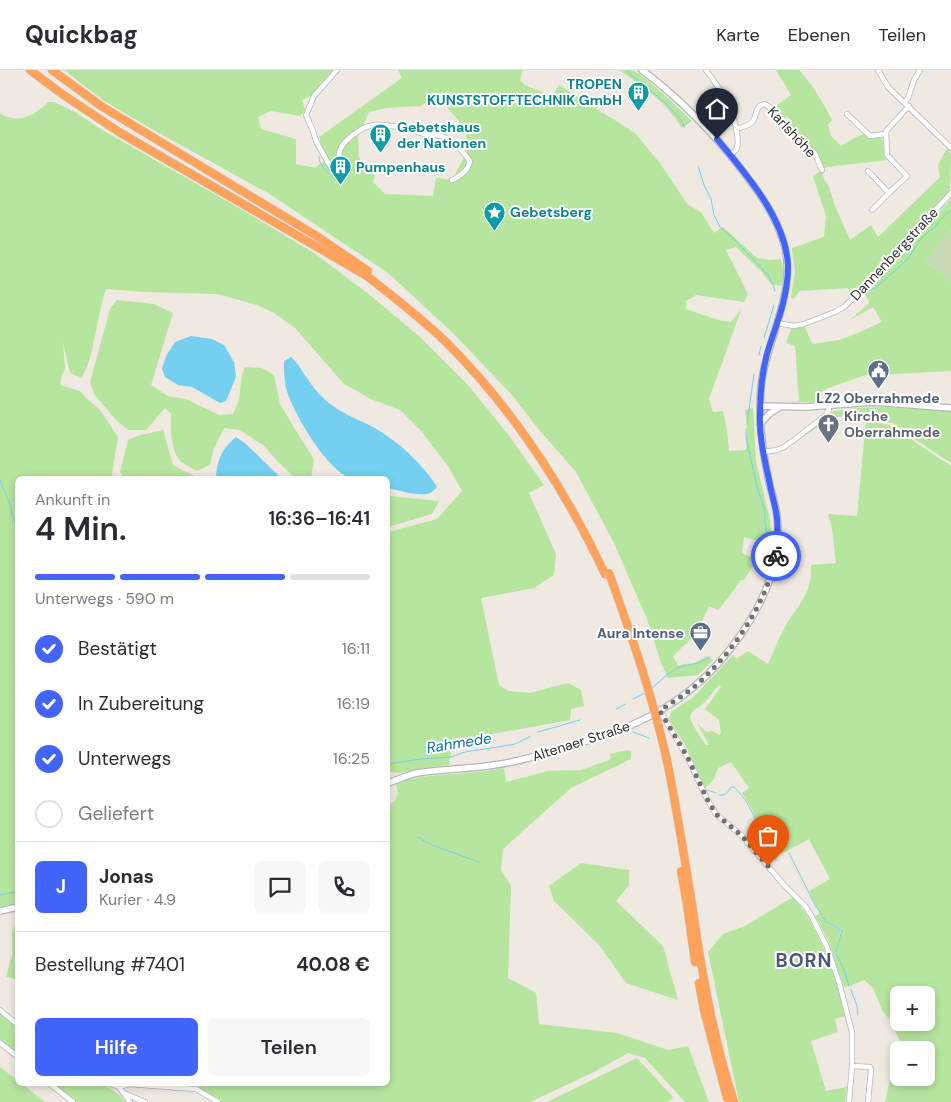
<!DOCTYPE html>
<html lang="de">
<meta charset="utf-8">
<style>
:root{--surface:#fff;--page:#f7f7f7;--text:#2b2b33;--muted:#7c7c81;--line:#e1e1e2;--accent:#4264fb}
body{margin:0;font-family:"DM Sans",sans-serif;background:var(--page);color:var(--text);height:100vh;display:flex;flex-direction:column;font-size:19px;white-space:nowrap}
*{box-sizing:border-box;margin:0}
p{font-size:16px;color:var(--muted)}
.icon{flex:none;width:28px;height:28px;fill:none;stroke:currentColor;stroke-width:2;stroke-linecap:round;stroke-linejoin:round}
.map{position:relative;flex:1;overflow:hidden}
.drawer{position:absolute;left:15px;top:406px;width:375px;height:610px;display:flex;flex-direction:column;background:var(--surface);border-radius:8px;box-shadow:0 2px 8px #0003}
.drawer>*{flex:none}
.controls{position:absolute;left:890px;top:916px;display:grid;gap:10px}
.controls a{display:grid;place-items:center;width:45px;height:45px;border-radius:8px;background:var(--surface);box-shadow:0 2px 8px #0003;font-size:25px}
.pin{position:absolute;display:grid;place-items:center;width:42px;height:42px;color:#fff;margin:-51px -21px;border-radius:50% 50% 50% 0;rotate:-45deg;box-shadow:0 0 5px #0007}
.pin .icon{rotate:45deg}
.courier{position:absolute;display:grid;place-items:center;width:50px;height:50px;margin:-25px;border:4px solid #4264fb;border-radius:50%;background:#fff;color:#222;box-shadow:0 1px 6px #0007}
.headline em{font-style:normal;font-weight:600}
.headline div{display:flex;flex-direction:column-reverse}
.headline{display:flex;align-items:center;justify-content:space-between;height:85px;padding:0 20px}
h1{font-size:32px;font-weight:600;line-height:38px}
.bar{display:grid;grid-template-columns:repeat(4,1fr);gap:8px 5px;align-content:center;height:60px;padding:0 20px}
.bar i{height:6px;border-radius:4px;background:var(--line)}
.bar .on{background:var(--accent)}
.bar p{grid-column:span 4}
.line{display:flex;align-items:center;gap:12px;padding:0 20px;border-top:1px solid var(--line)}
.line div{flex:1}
.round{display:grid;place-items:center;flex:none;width:52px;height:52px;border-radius:8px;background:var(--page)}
ol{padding:0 20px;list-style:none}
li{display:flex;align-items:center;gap:15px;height:55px}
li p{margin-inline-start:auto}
li .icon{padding:5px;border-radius:50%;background:var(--accent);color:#fff;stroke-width:4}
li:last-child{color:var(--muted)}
li i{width:28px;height:28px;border:2px solid var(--line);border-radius:50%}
.cta{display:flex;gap:10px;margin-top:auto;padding:10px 20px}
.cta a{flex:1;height:58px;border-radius:8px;background:var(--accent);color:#fff;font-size:20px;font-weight:600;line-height:58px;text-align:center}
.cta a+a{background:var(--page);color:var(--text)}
header{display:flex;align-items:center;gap:30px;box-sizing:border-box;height:70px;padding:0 25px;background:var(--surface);border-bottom:1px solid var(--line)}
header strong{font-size:24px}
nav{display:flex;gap:28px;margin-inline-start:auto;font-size:18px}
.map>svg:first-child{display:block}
</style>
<header>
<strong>Quickbag</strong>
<nav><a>Karte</a><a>Ebenen</a><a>Teilen</a></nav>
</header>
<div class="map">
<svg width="951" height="1032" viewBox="0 0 951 1032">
<rect width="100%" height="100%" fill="#efe9e1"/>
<path fill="#b6e59e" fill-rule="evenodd" d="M64,0H335L313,25L302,30L305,40L300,46L271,41L258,47L261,59L296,69V94L315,98L325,90L319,67L402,8L398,0H523L520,10L525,15L552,26L559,15L635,63L659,92L688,135L701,142L714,163L723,157L757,188L769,190L781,189L784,204L781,216L771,214L762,202L736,177L726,180L748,224L744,232L696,225L686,231V239L722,251L731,252L741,240L709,329L713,342L723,341L727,361L729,381L746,380L747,356L745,340L753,338L756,391L770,450L772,475L744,467L742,483L757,490L744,510H741L728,528L718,540L709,536L696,564L673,586L678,596L684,594L694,593L708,586L713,590L698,605L668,608L661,593L647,549L614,473L576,402L540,361L512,325L454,264L388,203L268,123L157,62L104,31ZM438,27L465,58L468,80L452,110L436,108L433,126L385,124L373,112L375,105L370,98L365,97L359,87L358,67L369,42L386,38L420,36Z
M619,0C623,0 628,0 631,0C642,2 683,42 692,51L682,58C667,33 643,16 619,0Z
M776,0H799C813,15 823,32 832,50L828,54L831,66L841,76L858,66L865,64L880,67L883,71L884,86L888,90L827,97L823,99L820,87L817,83L799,67L786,52L789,50L787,47L783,49L773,38L791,25Z
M48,32H54L75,42L104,61L239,138L314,183L370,225L420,267L468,315L510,367L544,415L529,423L556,484L554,505L534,518L481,528L499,615L508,621L530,623L568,613L581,620L584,636L571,639L570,650L481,666L451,682L449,695L424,698L399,703L388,702V462L437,449L462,421L448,396L421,361L400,340L371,329L344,314L295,258L274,243L257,235L217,224L144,222L106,219C96,248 96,281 82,308L70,303L63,272L65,299L61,308L60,315L80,321L85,327L100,340L118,367L112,404L115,409H18V833L0,837V44C4,45 8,48 12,48C25,51 40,41 48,32Z
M947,78L951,84L950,120L852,226L848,218L800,221L793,229L791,228L795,202L792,180V178L824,167L826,146L813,106L821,101L825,111L829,117L835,136L850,170L871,155L878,167L940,107L938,95Z
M951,129V160L926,192L951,211V301L876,305L875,304L871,303L870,305H866L828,318L819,323L823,332H794L799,331L795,276L786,273L791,259L805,257L812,274L839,270L853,265L882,252L873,237L850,250L868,234L869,231L864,223Z
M117,230L154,234L173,243L151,315L168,326L186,329L219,345L233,344L239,330L242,305L245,297L262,298L274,305L280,334L296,361L314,389L311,409H296L278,392L264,376L240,360L224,358L213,381L210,395L197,401C193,398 187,396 183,393C170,384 171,358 171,344L165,338L146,360H128L116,350L94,324L90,312L110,239Z
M884,337L951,341V393L919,372L893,353L885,352L853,345L838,347L825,355L818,357L797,371L829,346L833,341L858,338Z
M866,350L893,356L918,374L951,396V1032H885L890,1009L892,986H899V1008H926V980H904L890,950L882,940L873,918L864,910L850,916L844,917L828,870L815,846L820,843L826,853L841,860L836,883L840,892L837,883L842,859L826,852L814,832L809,821L830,809L809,769L779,785L776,790L762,765L751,737L742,723L749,718L731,692L718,698L714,709L705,718L687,678L669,649L671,642L692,628L698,622L733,585L736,589L748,581L768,594C774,581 779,567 786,555C799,534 813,522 811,495L836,493L832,458L828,444L857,446ZM719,615L721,617L705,639L719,650L721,663L719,665L713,661L706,662L697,653L709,675H706C703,671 690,651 690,648C690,642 696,639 700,636C707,631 713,622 719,615ZM899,925H926V952H899Z
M163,360L173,395L200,409H124L120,402L128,370L141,365Z
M388,426H390L439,431L432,444L388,457Z
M627,680L631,681V689L571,718L503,779L501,800L511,816L508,908L536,923L539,954L617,963L668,980L688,976L709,1032H685L645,988L628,983L594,1002L530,1032H221L198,1018L201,1014H388V735L395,731L398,723L396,714C418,705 442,705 465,703C478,702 491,700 504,698L506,712L548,701L581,700L609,690L611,688L610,684Z
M581,793L629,800V815L616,831L663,876L678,930L626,913L599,875L554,831L549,816Z
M793,827C797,832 801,837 805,842C824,872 837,912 846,946L835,949L838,962L811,971L826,1021L847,1017L845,1032H739L708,882L723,864L745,856Z
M16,853H17V909L6,907L12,885V862Z
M0,944L17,957V983L0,969Z
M637,988L673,1027L668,1032H547Z
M0,997L17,1010L18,1014H22L45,1032H0Z
M55,1014H103L121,1026L126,1032H77Z"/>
<path fill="#c8d9b8" d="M951,160V211L926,192Z"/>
<path fill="#75cff0" d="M191,266L212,269L224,275L234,292L236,307L226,331L220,333L192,317L178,315L165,307L162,299L166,286L175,272Z
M291,287C298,293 301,300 307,308C314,319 322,328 333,336C345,345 360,350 373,357C399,372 421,392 437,417C435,419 433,421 430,423C420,427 398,420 388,418V409C375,409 358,412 346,406C324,395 292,341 286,318C284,309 284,300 284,291Z
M236,367L246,374L282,409H219L216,406C218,388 222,379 236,367Z"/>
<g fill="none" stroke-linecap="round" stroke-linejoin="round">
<path stroke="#75cff0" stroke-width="1" d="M626,0C640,13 680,41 685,58
M319,86C319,96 326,100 332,107
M698,96L704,115L711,129L714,145L720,157L732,167L768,205L773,214L775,221
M867,219H874L907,190L919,171L926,164L935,157L939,151L951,140
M764,268L774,235
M759,285L761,276
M747,354L754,304
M746,359V367L757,417L765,440V453L769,477
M0,410L11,437L12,446L18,458
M651,619L668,604L680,597L698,593L710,587
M633,629L645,623
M616,639L626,634
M538,662L580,650
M633,662L649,668
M388,694L421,689L451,687L465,682L510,675L515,674L531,666
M707,720L716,723
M719,725C726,726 728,722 731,717H734C739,723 745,728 749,736C756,749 760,763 768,776L783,775L788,777
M418,768H421L423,771H426L428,773H430L432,775L479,792
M768,778L776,790
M789,783L814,833L826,852L842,860L836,883L844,900L849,916
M0,825L18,821
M851,920L857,936L858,945"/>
<defs>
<path id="minor" d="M337,0L314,26L306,45L313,61L316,71L331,98L337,105L341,104C339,98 338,90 339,84C340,72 362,56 374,55C382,54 404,58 414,60C423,67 434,63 444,67C455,71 463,82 470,91C468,101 461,106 452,110
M706,0C721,20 734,39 737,64C738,69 739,75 736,80C734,82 732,83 730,85
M878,0L888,17L951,78
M905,32L908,28L914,10L920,0
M847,44L870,66L885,64
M737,59C742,57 749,56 753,51C758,44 754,36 765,34L772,39L798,68L815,84L822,100
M868,101L889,123L872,140
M889,123L907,106L887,85L886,61L909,36
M777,253L794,256L804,254L835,242L844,237L870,212L951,123
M763,382L777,380L784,377L794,370L826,345L829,340L828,336
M660,641L688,688L707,729L716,744L742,766L784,815L806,837L812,847L827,877L839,912L852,962V996L849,1032
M0,940L18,955
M0,973L18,987
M852,996L870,997L871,1000L868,1032
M50,1014L73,1032
M111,1014L119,1017L130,1032
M119,1017L129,1014L196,1019L218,1032
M126,1024L145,1032"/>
<path id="secondary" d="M760,336L806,337L874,332L951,338
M760,354L769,344L780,337
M388,713C397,710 407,705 417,703C442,699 468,699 494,695C518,692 541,685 564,678C614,663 653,651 694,617C727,589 759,545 772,503C778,486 779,465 777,447C776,435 772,424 769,412C762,378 757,344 762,309C769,264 797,220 784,174C779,154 768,136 756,119C724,74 686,33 642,0
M0,841L18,837"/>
<path id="motorway" d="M30,0L62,24L119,62L367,206C394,227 421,248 446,272C513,339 565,419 605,504
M52,0L101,36L315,165L368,201
M687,834L695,892
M692,834C701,901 713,968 734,1032
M699,913L704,940L727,1028"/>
</defs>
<use href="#minor" stroke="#b4b7c1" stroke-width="6"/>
<use href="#secondary" stroke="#b4b7c1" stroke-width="8"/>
<use href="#motorway" stroke="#c9c9c9" stroke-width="9"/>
<use href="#minor" stroke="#fff" stroke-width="4.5"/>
<use href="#secondary" stroke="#fff" stroke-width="5.5"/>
<use href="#motorway" stroke="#ffa35c" stroke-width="8"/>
<defs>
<path id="motorway-bridge" d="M609,503C631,564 653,627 667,691C677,739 684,786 692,834
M681,801L687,834"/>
</defs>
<use href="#motorway-bridge" stroke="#c9c9c9" stroke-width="9" stroke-linecap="butt"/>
<use href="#motorway-bridge" stroke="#ffa35c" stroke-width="8"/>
</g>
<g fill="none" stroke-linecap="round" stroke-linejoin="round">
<path stroke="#726f6d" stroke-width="5" stroke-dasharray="0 9" d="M768,796L742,766L716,744L707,729L688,688L660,641C671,633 683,626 694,617C732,584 766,535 776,486"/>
<path stroke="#4264fb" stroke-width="6" d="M717,69C746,104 786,149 788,196C788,208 786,221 783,233C779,250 772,267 767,284C762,303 760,324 760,344C759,368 765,391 770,415C772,426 776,437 777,448C778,461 778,473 776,486"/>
</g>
<defs>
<symbol id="building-pin" viewBox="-11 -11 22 30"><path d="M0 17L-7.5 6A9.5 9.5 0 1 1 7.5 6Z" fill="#0f9aa8" stroke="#fff"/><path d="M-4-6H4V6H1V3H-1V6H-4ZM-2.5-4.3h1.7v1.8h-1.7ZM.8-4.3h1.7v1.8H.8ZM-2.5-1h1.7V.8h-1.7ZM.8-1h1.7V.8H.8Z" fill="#fff"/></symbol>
<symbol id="sight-pin" viewBox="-11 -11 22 30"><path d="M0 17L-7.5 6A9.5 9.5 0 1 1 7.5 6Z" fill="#0f9aa8" stroke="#fff"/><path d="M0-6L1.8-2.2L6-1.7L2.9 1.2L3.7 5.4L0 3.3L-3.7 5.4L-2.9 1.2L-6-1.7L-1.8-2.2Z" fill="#fff"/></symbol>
<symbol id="civic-pin" viewBox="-11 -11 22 30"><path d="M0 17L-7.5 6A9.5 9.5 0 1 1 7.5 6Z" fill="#5c6f8a" stroke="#fff"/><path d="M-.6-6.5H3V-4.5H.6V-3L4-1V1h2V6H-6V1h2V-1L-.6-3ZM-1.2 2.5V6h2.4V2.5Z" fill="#fff"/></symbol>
<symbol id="church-pin" viewBox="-11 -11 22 30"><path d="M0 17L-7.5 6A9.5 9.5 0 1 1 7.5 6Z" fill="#6b7280" stroke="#fff"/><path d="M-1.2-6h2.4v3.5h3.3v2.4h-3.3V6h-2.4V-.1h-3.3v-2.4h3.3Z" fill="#fff"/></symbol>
<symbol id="office-pin" viewBox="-11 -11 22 30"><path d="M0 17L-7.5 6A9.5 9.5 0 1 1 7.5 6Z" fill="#5c6f8a" stroke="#fff"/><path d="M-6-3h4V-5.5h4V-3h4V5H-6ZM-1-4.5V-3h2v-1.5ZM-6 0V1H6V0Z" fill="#fff"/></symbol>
</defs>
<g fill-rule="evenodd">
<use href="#building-pin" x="626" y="10" width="25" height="34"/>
<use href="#building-pin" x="368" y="52" width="25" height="34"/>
<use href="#building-pin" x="328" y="84" width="25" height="34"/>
<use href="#sight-pin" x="482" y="130" width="25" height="34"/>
<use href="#civic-pin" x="866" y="288" width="25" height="34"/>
<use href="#church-pin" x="816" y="342" width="25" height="34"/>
<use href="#office-pin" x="688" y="550" width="25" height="34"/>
</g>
<g text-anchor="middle" stroke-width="4" stroke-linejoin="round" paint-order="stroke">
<g font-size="14" font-weight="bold" fill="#0d838f" stroke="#fff" text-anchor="start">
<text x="622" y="19" text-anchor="end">TROPEN<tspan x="622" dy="16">KUNSTSTOFFTECHNIK GmbH</tspan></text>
<text x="397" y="62">Gebetshaus<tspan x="397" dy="16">der Nationen</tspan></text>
<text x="356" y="102">Pumpenhaus</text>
<text x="510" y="147">Gebetsberg</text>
</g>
<g font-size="14" fill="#2e2e2e" stroke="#fff">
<text transform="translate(792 62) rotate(47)" y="5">Karlshöhe</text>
<text transform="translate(894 184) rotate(-47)" y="5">Dannenbergstraße</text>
<text transform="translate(581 671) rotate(-18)" y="5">Altenaer Straße</text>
</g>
<g font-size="14" font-weight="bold" fill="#4e5e75" stroke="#fff">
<text x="878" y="333">LZ2 Oberrahmede</text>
<text x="684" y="568" text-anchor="end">Aura Intense</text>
</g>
<g font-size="14" font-weight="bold" fill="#5b616d" stroke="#fff" text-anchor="start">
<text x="844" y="351">Kirche<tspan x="844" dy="16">Oberrahmede</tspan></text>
</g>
<g font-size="15" font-style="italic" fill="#0d6fa3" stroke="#fff">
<text transform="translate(459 673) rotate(-9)" y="5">Rahmede</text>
</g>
<g font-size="19" font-weight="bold" letter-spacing="1" fill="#4d5680" stroke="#fff">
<text x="804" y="897">BORN</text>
</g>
</g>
</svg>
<div class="controls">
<a>+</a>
<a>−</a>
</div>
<div class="pin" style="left:768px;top:796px;background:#ea580c"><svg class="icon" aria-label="bag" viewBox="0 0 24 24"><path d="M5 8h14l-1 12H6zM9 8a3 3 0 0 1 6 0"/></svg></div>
<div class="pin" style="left:717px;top:69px;background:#1f2937"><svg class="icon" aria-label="home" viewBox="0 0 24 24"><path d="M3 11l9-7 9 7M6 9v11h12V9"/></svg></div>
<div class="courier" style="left:776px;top:486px"><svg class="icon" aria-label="bike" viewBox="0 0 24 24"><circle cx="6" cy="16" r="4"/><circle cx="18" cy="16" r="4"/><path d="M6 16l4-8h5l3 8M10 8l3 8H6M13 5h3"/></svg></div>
<section class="drawer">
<div class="headline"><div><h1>4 Min.</h1><p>Ankunft in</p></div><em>16:36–16:41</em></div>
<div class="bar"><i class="on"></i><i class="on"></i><i class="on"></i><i></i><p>Unterwegs · 590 m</p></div>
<ol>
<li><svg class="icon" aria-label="check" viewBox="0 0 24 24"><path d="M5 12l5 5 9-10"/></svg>Bestätigt<p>16:11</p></li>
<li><svg class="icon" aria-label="check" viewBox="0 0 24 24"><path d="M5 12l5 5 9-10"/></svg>In Zubereitung<p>16:19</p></li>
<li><svg class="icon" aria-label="check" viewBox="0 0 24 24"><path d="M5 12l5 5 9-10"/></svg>Unterwegs<p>16:25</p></li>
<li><i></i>Geliefert</li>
</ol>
<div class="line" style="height:90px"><b class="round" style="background:var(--accent);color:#fff">J</b><div><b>Jonas</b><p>Kurier · 4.9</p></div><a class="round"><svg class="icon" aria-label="chat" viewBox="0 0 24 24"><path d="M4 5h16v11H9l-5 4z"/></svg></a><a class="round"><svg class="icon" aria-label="phone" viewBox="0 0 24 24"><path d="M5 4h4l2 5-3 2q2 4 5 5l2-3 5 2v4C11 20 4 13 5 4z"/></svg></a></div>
<div class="line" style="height:65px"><div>Bestellung #7401</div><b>40.08 €</b></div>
<div class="cta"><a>Hilfe</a><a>Teilen</a></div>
</section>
</div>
